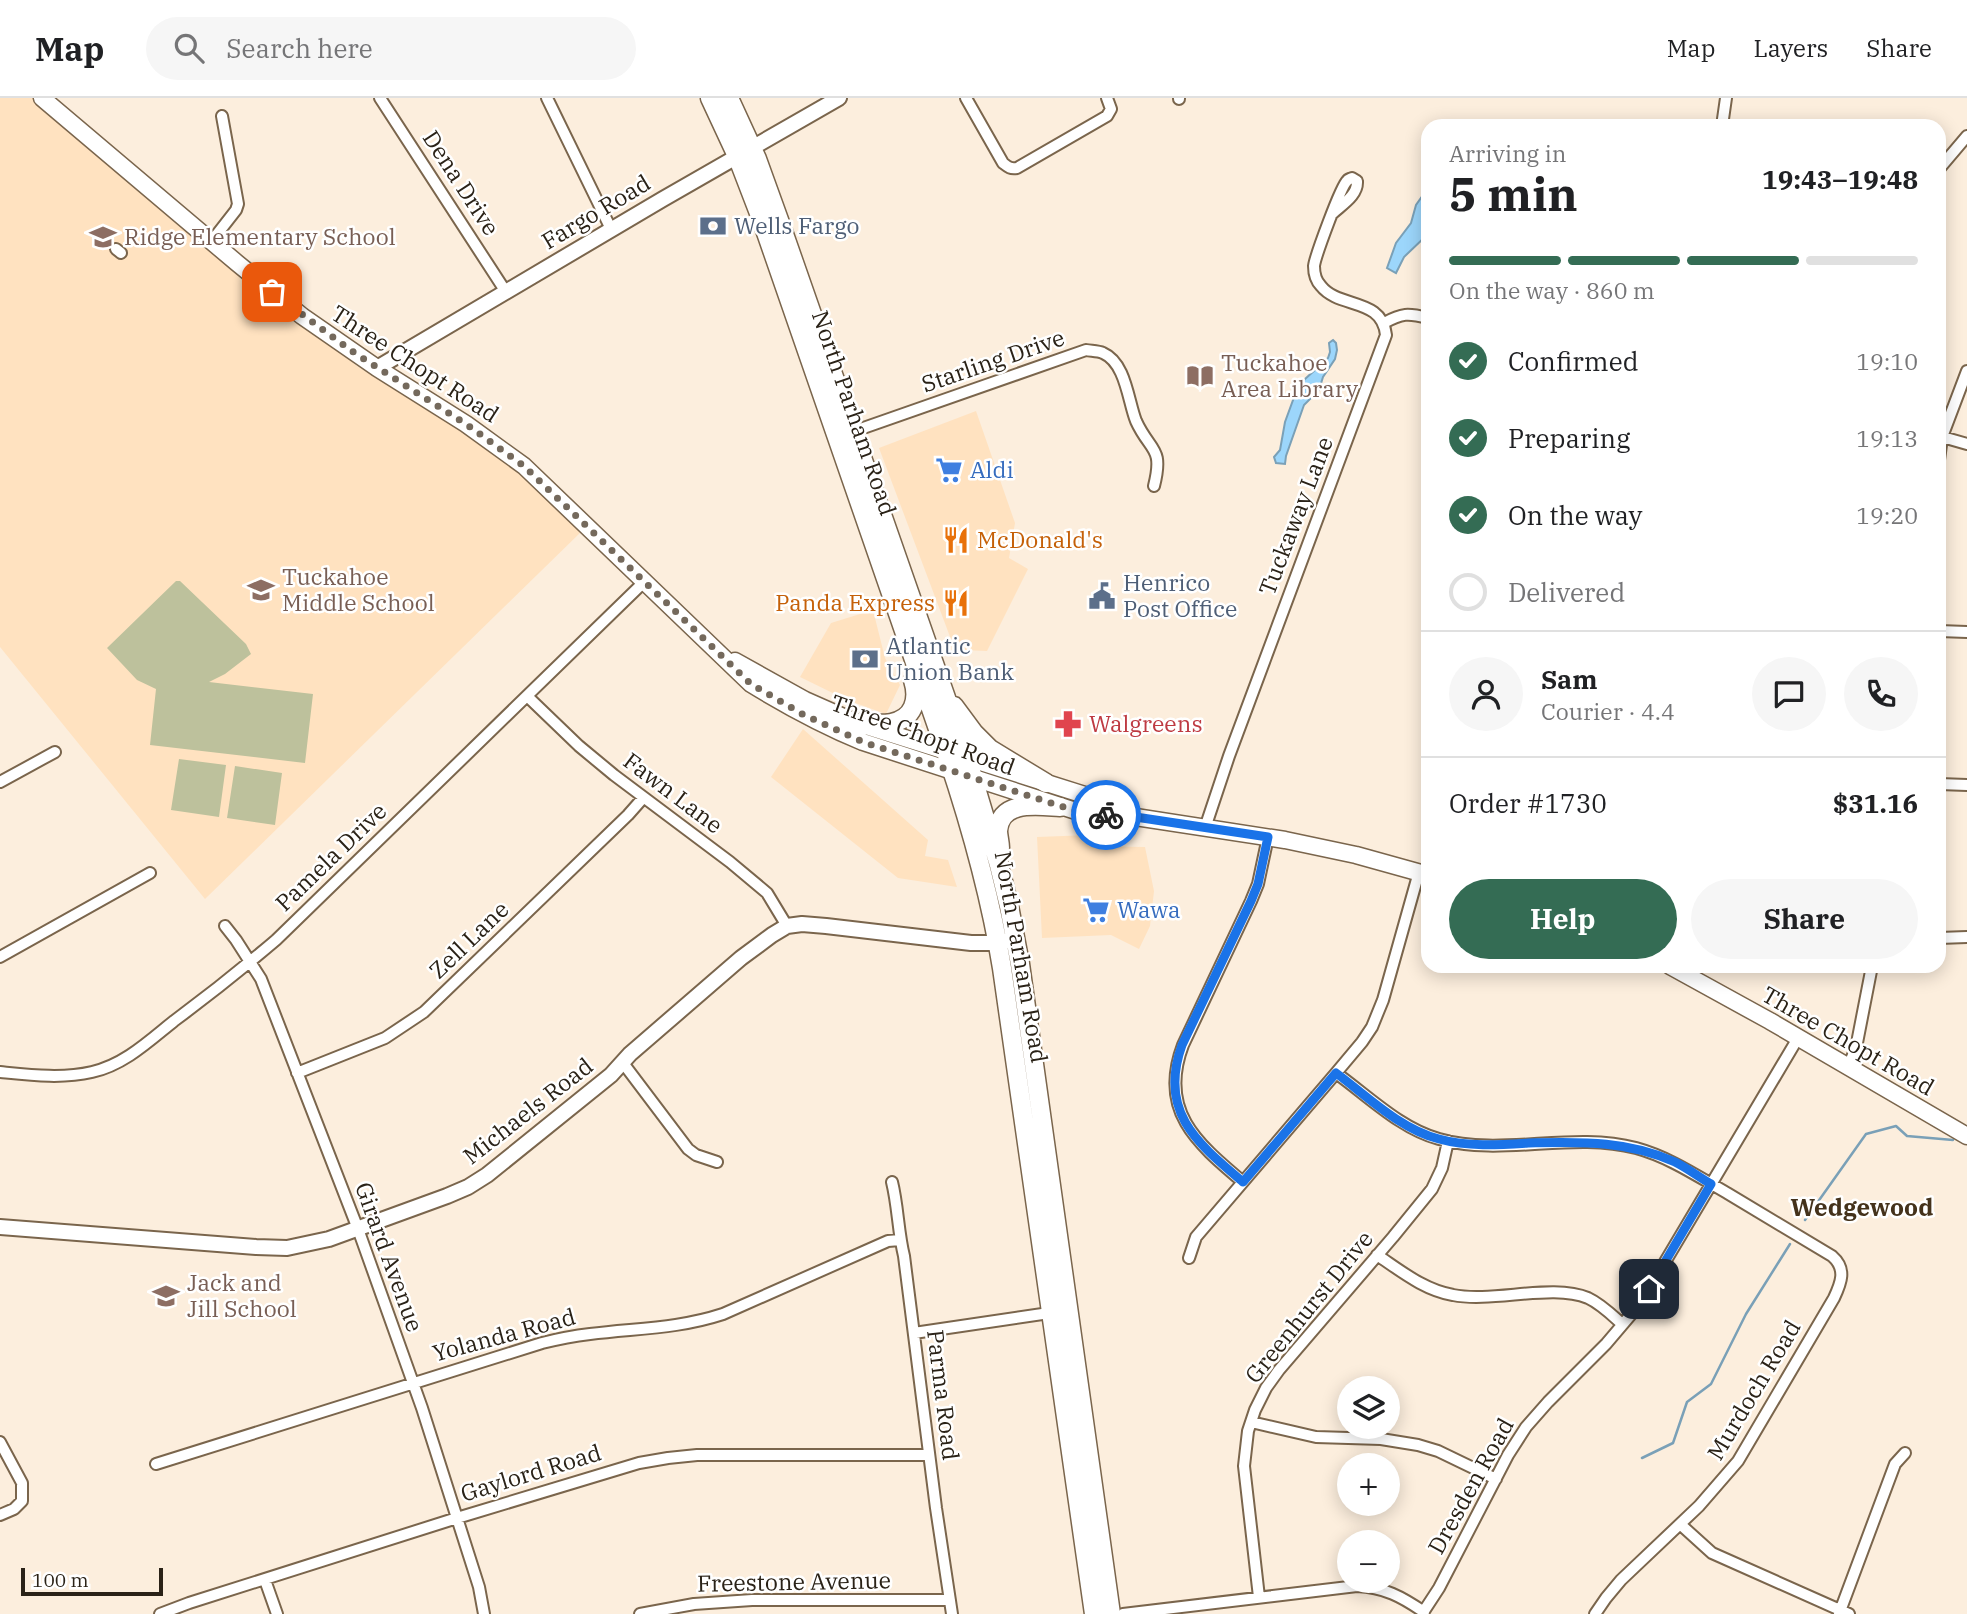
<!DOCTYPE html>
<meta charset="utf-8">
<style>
:root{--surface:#fff;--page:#f6f6f6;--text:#202124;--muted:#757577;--line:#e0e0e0;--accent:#346c54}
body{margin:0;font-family:"IBM Plex Serif",serif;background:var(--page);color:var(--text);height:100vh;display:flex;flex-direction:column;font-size:26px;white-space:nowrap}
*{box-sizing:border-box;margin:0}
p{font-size:23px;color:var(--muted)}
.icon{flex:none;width:38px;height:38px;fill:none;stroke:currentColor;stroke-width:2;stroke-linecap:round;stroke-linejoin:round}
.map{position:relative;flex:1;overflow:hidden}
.sheet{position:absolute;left:1421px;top:21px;width:525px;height:854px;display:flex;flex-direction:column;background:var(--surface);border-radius:21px;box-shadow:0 4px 18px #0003}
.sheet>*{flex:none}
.tools{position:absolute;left:1337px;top:1278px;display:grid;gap:14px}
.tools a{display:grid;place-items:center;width:63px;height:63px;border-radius:50%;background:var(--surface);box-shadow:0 4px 18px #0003;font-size:35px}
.scale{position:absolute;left:21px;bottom:18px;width:142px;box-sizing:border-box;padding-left:7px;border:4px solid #2a2217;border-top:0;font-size:19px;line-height:24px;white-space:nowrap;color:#2a2217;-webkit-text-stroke:5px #fff;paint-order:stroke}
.pin{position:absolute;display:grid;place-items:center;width:60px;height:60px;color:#fff;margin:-30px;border-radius:14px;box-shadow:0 4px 10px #0006}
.courier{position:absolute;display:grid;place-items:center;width:70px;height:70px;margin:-35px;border:5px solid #1a73e8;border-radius:50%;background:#fff;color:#222;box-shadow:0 2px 9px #0007}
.summary em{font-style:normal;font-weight:700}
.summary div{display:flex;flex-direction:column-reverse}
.summary{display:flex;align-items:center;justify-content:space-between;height:119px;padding:0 28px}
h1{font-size:46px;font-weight:700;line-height:52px}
.bar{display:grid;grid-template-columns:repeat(4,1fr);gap:10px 7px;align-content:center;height:84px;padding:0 28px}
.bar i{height:9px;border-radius:5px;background:var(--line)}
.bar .on{background:var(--accent)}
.bar p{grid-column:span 4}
.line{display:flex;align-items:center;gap:18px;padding:0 28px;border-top:2px solid var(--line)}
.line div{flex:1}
.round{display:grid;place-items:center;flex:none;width:74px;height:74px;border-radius:37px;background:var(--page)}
ol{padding:0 28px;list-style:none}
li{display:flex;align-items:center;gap:21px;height:77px}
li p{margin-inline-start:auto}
li .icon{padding:7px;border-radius:50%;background:var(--accent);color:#fff;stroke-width:4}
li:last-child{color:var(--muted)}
li i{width:38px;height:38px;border:4px solid var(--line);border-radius:50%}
.cta{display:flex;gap:14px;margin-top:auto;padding:14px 28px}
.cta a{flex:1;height:80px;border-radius:42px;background:var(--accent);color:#fff;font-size:28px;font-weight:700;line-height:80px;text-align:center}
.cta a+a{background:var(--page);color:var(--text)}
header{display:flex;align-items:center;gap:42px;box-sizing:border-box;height:98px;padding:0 35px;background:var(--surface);border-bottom:2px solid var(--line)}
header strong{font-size:33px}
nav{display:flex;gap:38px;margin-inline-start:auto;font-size:24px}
.search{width:490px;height:63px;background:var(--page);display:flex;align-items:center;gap:18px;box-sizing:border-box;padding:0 24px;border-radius:38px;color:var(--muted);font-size:26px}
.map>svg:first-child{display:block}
</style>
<header>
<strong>Map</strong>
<div class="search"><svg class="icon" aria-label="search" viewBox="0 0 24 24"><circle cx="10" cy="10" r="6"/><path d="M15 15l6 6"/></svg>Search here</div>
<nav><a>Map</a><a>Layers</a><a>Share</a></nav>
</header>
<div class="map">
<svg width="1967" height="1516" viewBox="0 0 1967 1516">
<rect width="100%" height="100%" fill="#fceedd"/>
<path fill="#ffe2c0" d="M0,0H42L357,268L466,336L517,373L581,434L205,801L0,549Z
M976,313L1015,425L1009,460L1028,471L987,553L962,552L952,544L879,350Z
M873,512L885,560L900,587L886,616L847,602L800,579L831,525Z
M803,631L928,742L925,758L948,762L957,789L898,780L771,679Z
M1090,737V748L1145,749L1154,793L1150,828L1139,851L1111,837L1042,840L1037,739Z"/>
<path fill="#bdc19c" d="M176,483H180L246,546L251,556L225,576L209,584L313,596L305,665L150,647L156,591L137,582L107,550Z
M179,661L226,667L219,719L171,712Z
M235,668L282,675L275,727L227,720Z"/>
<path fill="#9cd6fb" stroke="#7aa0b7" stroke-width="2" d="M1428,90V136L1404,159L1396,175L1387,170L1396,145L1411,125L1416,107Z
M1333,242L1336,245L1337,252L1335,261L1323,279L1319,292L1304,307L1286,358L1285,366L1276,365L1274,359L1280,352L1285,324L1296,294L1304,282L1328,260L1330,254L1329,245Z"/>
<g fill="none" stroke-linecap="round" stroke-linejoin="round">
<path stroke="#7aa0b7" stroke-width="2.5" d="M1805,1122L1866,1036L1896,1028L1907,1038L1953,1042
M1642,1360L1673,1345L1687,1304L1711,1286L1746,1216L1790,1146"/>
<defs>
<path id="minor" d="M380,0L506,194
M547,0L611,131
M966,0L1003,65C1008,69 1010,71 1017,70L1107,18L1111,11L1107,0
M1179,0V1
M1722,28L1726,0
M1939,71L1967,38
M211,144L236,112L238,106L222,18
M116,151L121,155
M1384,225C1402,215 1408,215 1428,220
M849,335L1086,252C1091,253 1098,253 1103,255C1126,265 1128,303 1136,323C1150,354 1164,348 1154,388
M1939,338L1967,346
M1939,362L1942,339L1967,273
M1939,533L1967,534
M527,598L579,648L614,677L730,764L767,795L787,828
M0,684L55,654
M1939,686L1967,687
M1205,730L1229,658L1386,237C1382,199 1339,211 1321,188C1316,183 1314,175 1314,168C1315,159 1341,88 1347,83C1348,81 1350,81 1352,80L1357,83C1358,97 1343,106 1333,115
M225,828L236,842L261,881L358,1131L422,1310L479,1489L484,1516
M1939,840L1967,839
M0,859L150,775
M623,965L688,1051L696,1057L717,1064
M1848,969L1856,950L1872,868
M0,974C30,977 62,981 92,974C124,967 149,943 174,923C209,897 243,870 276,842L644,484
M297,975L385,940L424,914L628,717L643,700
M1336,975C1368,998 1401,1031 1439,1041C1503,1059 1571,1033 1636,1050C1669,1059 1697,1078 1727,1095C1762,1116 1797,1137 1832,1158C1847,1171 1841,1185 1834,1200L1738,1363L1699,1408L1621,1482L1606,1500L1595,1516
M892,1084C898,1108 898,1134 904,1158L936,1410L952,1516
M1243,1084C1197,1045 1158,1013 1183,947L1251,803L1258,786L1268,739
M1377,1157C1401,1173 1424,1192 1453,1197C1493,1205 1553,1185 1588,1200C1601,1206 1612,1217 1622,1226
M1189,1160L1196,1139L1336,975L1362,944L1372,929L1383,902L1419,774
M914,1235L1056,1214
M1251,1324L1316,1339L1381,1341L1418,1347L1438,1353L1496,1381
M0,1344L22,1385V1403L14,1411L0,1417
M156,1366L542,1245C558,1241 573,1238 590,1236C637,1230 677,1231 723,1216L888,1143L900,1142
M1680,1426L1712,1455L1849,1516
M265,1482L277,1516
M1259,1499L1244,1368L1248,1333L1255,1312L1266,1290L1279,1272L1393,1139L1432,1091L1442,1070L1448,1043
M160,1516L189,1505L457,1420L639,1365L668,1360L697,1357H929
M640,1516L694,1506L752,1502H950
M1123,1516L1357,1488C1384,1489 1402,1499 1424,1514
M1422,1516L1439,1490L1508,1357L1526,1329L1548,1304L1606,1246L1640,1206L1798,940
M1839,1516L1895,1366L1905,1355"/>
<path id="tertiary" d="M377,270L663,101L839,0
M0,1129L256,1149L287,1150L329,1141L447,1098L468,1089L487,1077L611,977L630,956L741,860L772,837L787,828L802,826L826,828L971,845H989L1015,842"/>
<path id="secondary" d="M42,0L237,165L302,218L377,270L466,326L524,368L751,586C787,608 824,628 863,644L1085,716L1129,718L1285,742L1356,757L1428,777
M735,563L805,602L857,625L1091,699L1123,715
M1670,868L1770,923L1967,1038"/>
<path id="trunk" d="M710,0L737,58L762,123L946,654C970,725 990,796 1002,870L1094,1516
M729,0L757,61L783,133L967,660L999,767L1009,808L1020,866L1111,1516
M954,608L974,635L990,651L1046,685
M857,625C868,625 880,627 891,625C914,621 919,601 913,582
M1000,750C1000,744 998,738 998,733C1000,701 1039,708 1060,709"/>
</defs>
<use href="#minor" stroke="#7a654c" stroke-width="14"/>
<use href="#tertiary" stroke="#7a654c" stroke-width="18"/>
<use href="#secondary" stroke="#7a654c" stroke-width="19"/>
<use href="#trunk" stroke="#7a654c" stroke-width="21"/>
<use href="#minor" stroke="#fff" stroke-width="10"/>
<use href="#tertiary" stroke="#fff" stroke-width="14"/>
<use href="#secondary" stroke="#fff" stroke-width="16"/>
<use href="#trunk" stroke="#fff" stroke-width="18"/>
</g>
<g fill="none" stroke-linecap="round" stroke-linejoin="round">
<path stroke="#74695c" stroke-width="7" stroke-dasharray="0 12.6" d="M272,194L356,256L466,326L524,368L751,586L804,617L863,644L1085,716L1106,717"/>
<path stroke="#1a73e8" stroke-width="9" d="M1106,717L1129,718L1268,739L1258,786L1251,803L1182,947C1158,1014 1197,1045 1243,1084L1336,975C1367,998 1400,1031 1439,1041C1468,1049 1498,1047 1529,1045C1580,1044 1627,1042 1675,1064C1687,1070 1699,1079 1711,1086L1649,1191"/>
</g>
<defs>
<symbol id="bank-bare" viewBox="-9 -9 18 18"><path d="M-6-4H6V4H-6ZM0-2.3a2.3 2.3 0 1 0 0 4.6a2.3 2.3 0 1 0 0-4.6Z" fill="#5c6f8a" stroke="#fff" stroke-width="2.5" paint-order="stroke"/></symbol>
<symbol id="school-bare" viewBox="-9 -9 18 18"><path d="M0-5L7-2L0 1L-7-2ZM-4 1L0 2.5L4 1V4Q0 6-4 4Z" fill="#8d6e63" stroke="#fff" stroke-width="2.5" paint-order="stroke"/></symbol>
<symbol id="library-bare" viewBox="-9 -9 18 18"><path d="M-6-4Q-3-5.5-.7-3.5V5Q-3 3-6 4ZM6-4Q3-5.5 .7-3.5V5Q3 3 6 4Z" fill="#8d6e63" stroke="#fff" stroke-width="2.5" paint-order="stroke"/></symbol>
<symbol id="supermarket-bare" viewBox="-9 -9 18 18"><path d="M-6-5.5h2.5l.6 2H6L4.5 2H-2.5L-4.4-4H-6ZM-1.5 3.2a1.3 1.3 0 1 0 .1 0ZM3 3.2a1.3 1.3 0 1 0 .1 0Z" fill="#3f7fe0" stroke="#fff" stroke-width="2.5" paint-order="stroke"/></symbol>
<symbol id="restaurant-bare" viewBox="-9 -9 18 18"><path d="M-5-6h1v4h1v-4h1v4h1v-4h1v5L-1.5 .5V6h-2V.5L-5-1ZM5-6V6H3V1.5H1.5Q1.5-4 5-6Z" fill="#e8710a" stroke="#fff" stroke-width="2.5" paint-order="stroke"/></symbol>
<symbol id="civic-bare" viewBox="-9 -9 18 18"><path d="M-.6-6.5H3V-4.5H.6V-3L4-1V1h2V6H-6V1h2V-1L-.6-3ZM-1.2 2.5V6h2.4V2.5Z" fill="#5c6f8a" stroke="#fff" stroke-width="2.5" paint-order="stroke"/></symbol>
<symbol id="pharmacy-bare" viewBox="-9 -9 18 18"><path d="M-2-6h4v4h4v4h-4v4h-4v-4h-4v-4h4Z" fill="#e0444e" stroke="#fff" stroke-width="2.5" paint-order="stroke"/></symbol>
</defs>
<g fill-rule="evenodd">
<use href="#bank-bare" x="694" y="109" width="38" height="38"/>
<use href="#school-bare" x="84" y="120" width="38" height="38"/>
<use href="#library-bare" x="1181" y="259" width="38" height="38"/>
<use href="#supermarket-bare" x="930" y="353" width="38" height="38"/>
<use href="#restaurant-bare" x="937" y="423" width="38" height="38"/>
<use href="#school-bare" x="242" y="473" width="38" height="38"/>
<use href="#civic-bare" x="1083" y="479" width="38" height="38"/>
<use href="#restaurant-bare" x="937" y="486" width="38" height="38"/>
<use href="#bank-bare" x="846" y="542" width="38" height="38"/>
<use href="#pharmacy-bare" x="1049" y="607" width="38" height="38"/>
<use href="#supermarket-bare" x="1077" y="793" width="38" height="38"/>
<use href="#school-bare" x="147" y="1179" width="38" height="38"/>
</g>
<g text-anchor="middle" stroke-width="5" stroke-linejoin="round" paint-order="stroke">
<g font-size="23" fill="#2a2217" stroke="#fff">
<text transform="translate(461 85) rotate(57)" y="8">Dena Drive</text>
<text transform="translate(596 114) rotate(-31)" y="8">Fargo Road</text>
<text transform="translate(993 263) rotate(-19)" y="8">Starling Drive</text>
<text transform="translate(415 266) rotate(33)" y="8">Three Chopt Road</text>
<text transform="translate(854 315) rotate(71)" y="8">North Parham Road</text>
<text transform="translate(1296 418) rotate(-69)" y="8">Tuckaway Lane</text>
<text transform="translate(923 637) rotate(20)" y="8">Three Chopt Road</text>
<text transform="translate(673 695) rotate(37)" y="8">Fawn Lane</text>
<text transform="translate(331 759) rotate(-44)" y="8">Pamela Drive</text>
<text transform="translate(469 842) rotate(-44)" y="8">Zell Lane</text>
<text transform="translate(1021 859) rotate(80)" y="8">North Parham Road</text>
<text transform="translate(1848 943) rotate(30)" y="8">Three Chopt Road</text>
<text transform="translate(528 1013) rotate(-38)" y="8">Michaels Road</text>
<text transform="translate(389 1159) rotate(70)" y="8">Girard Avenue</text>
<text transform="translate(1309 1209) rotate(-51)" y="8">Greenhurst Drive</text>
<text transform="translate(504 1237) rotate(-15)" y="8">Yolanda Road</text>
<text transform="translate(1754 1292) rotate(-59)" y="8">Murdoch Road</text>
<text transform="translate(943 1297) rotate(83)" y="8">Parma Road</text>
<text transform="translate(531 1375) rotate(-17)" y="8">Gaylord Road</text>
<text transform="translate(1471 1388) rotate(-61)" y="8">Dresden Road</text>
<text transform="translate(794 1484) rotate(-1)" y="8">Freestone Avenue</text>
</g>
<g font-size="23" fill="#4e5e75" stroke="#fff" text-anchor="start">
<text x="734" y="136">Wells Fargo</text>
<text x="1123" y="493">Henrico<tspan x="1123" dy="26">Post Office</tspan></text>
<text x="886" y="556">Atlantic<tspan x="886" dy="26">Union Bank</tspan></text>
</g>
<g font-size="23" fill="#785e54" stroke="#fff" text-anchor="start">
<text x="124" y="147">Ridge Elementary School</text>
<text x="1221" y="273">Tuckahoe<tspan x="1221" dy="26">Area Library</tspan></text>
<text x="282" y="487">Tuckahoe<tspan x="282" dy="26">Middle School</tspan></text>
<text x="187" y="1193">Jack and<tspan x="187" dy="26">Jill School</tspan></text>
</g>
<g font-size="23" fill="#366cbe" stroke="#fff" text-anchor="start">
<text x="970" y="380">Aldi</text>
<text x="1117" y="820">Wawa</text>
</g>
<g font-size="23" fill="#c56008" stroke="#fff" text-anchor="start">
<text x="977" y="450">McDonald's</text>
<text x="935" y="513" text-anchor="end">Panda Express</text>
</g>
<g font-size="23" fill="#be3a42" stroke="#fff" text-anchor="start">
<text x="1089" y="634">Walgreens</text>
</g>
<g font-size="24" font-weight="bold" fill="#44321b" stroke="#fff">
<text x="1862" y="1118">Wedgewood</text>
</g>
</g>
</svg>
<div class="tools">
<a><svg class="icon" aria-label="layers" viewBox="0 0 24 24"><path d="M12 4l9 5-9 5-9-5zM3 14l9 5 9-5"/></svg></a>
<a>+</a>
<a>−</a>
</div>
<div class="scale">100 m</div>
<div class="pin" style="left:272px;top:194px;background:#ea580c"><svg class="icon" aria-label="bag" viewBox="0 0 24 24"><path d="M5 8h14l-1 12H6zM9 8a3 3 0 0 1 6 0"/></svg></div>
<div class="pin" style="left:1649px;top:1191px;background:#1f2937"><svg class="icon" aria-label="home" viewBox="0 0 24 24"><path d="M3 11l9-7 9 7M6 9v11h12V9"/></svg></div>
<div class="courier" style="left:1106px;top:717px"><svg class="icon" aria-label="bike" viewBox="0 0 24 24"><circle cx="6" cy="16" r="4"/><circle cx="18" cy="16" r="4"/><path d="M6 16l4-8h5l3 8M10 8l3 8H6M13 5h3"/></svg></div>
<section class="sheet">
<div class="summary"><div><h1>5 min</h1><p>Arriving in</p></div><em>19:43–19:48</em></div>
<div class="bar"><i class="on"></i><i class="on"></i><i class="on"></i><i></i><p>On the way · 860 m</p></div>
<ol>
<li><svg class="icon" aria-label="check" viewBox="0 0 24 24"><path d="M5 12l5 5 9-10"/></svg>Confirmed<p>19:10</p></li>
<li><svg class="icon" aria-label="check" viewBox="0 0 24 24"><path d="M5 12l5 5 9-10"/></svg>Preparing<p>19:13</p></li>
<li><svg class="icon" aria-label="check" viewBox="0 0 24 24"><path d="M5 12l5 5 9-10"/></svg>On the way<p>19:20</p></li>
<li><i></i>Delivered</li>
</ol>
<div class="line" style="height:126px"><a class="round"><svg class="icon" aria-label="person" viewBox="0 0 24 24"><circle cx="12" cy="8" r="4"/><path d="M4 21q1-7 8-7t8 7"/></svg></a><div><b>Sam</b><p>Courier · 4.4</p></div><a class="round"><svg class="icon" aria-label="chat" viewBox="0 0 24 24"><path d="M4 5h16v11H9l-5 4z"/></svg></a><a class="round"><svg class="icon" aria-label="phone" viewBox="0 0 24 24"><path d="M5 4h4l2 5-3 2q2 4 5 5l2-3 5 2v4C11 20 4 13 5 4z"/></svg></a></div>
<div class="line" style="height:91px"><div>Order #1730</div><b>$31.16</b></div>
<div class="cta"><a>Help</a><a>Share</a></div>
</section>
</div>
